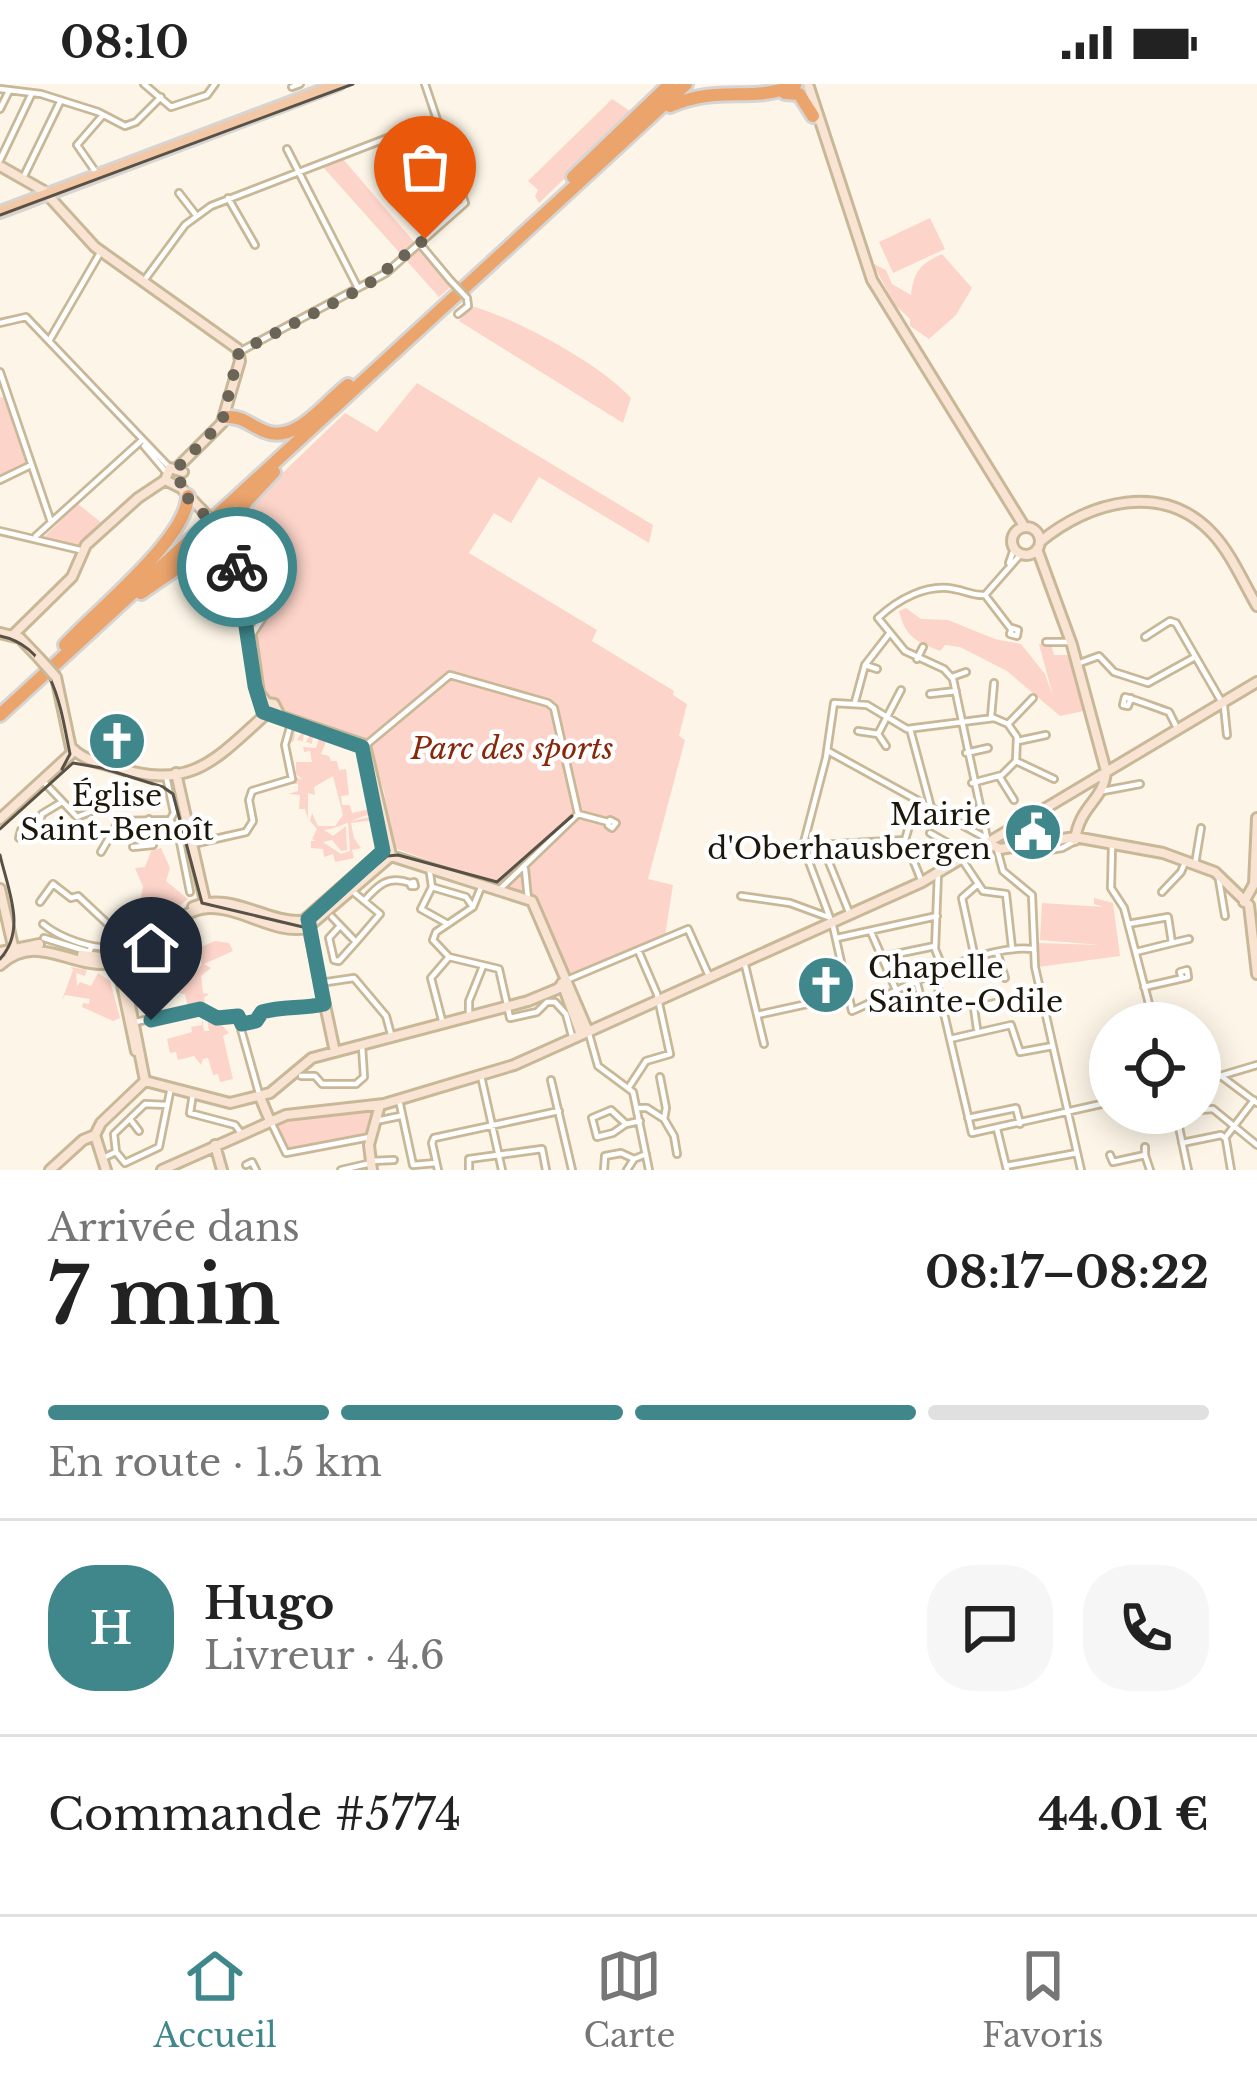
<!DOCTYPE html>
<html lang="fr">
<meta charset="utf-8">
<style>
:root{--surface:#fff;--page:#f6f6f6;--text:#222;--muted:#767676;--line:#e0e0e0;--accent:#3f878b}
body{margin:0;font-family:"Libre Baskerville",serif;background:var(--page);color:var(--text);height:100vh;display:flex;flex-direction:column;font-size:45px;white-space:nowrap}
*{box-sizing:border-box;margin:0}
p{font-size:39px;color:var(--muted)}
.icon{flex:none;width:66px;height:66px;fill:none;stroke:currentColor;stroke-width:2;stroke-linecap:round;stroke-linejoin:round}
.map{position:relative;height:1086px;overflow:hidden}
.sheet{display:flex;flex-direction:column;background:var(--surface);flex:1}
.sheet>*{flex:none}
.buttons{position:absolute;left:1089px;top:918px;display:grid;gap:24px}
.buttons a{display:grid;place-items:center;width:132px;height:132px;border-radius:50%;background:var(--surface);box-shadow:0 6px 30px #0003;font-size:60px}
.pin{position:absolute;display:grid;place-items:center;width:102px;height:102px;color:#fff;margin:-123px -51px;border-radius:50% 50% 50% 0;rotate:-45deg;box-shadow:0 0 12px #0007}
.pin .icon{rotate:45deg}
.courier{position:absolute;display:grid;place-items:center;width:120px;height:120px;margin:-60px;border:9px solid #3f878b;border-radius:50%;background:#fff;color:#222;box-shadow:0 3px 15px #0007}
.headline em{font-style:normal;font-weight:800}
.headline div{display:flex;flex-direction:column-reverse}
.headline{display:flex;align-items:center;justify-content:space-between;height:204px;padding:0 48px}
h1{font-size:78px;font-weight:800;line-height:90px}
.bar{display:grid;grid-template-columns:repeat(4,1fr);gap:18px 12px;align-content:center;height:144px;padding:0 48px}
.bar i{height:15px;border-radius:9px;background:var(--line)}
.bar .current{background:var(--accent)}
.bar p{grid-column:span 4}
.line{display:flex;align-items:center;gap:30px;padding:0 48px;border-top:3px solid var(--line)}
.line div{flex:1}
.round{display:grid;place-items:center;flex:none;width:126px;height:126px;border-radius:48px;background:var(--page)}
.status{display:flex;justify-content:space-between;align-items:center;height:84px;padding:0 60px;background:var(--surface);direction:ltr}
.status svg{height:33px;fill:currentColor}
.tab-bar{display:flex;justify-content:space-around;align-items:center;height:168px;border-top:3px solid var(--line);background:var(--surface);font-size:33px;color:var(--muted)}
.tab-bar a{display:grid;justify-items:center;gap:6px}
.tab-bar .current{color:var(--accent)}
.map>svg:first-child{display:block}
</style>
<div class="status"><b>08:10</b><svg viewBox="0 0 49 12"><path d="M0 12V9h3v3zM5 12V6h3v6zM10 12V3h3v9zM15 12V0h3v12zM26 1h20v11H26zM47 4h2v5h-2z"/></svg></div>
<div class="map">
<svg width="1257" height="1086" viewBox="0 0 1257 1086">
<rect width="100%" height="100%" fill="#fdf6e8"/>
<path fill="#fcd4c9" d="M612,15L633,29L539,119L535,112L538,106L528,97Z
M343,75L452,202L439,213L323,83Z
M930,134L945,165L893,189L879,158Z
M942,170L972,204L956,231L929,255L910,242V235L896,222L872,179L886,186L892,200L911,211C914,187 920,180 942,170Z
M471,222C514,233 602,281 631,314L623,339L459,237Z
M417,299L653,441L649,459L539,393L511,439L494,429L469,469L597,546L592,557L674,607L673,611L687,620L679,652L685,656L648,795L673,801L665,852L569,893L530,813L397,772L396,768L439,780L392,763L384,707L367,656L284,630L276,615L266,612L264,607L241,443L246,424L345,329L377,348Z
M5,312L27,378L0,393V314Z
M78,420L103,440L79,462L42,455Z
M906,524L921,535L948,536L995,555L1021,560L1045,590L1053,612L1039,560H1051L1054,571H1071L1088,626L1060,632L1007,587L960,563L945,561L940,567C917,558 905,553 899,527Z
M293,644L327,655L321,670L329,672L331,677H337L339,686L346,685L349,711L341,712L342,721H350L352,729L370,725L366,716L369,715L374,730C355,732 341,745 324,746L333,752L346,742L347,766L341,767L332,756L323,758L341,770L350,767L348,738L374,732L375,736L351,739L354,754L361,764L352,766L354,774L335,778L333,770L324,773L323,765L311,764V757H316L312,755L317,745L310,737L312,729L318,742H335L343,731L333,692L314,703L315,711L308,709V735L305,725H299L300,711L288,710L298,707V700H292L296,693L303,696L296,690V678H312L310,667L304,668L303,663L316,664L319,654L313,651L312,660L306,658L310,651L304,649L303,657L297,656L302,648L295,646L294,657L288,659Z
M161,764L170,784L166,797L188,815L169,830L150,832C138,823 140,816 143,803L135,784L145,783L151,767Z
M1094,814L1113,819L1120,872L1038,883L1037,859L1101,861L1040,856L1042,819L1103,823L1094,820Z
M215,857L229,859L233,867L204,880L211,884L201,892L203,909L209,910L204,914L206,925L200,921L188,924L185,910L161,907L162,891L169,890L171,895L199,885L202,880L196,865Z
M71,883L87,886L85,892L76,889L77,902L80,898L91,902L98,889L110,897L120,934L113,937L82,923L83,919L89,920L90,915L65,911L62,916L73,886Z
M207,933L219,938L237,935L238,939L222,941L229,949L223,952L233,995L220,998L218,990L213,991L208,974L203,975L201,981L194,972L178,976L176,968L170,969L167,955L192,948L191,943L202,941V934L204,947H209Z
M372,1027L369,1049L287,1066L276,1040L303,1033Z"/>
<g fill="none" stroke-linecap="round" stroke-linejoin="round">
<defs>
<path id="street" d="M144,0L171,23L207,11L215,0
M292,3L300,0
M0,5L41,10L98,28L125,42L136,38L161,13
M0,25L9,7
M287,65L358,204
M0,76L32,9
M95,87L77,61L103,31
M23,94L60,18
M179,109L196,131
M228,114L255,161
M420,160L450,196
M143,198L185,141L211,122L434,36
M458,230L468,222L467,214
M0,239L26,233L170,384
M49,257L100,169
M239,268L386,189L465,119L425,0
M0,288L51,438
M144,362L166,388
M0,396L31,381
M0,447L80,466
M36,452L141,357
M230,453H255
M236,457L255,458
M252,475L257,493
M1009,479L1014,465
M257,493L262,498L257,503L252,498Z
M255,503L259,514L260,502
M985,511L1011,545
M251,527L257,533L264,532L253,549
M1012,544L1018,546L1017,552L1010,550Z
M1145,553L1170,537L1176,539L1224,622L1227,651
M1046,558H1071
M917,575L923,563
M1077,580L1099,572L1114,588L1148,599L1195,573
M865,581L877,585
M952,593L966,588
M930,610L956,607
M1131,614L1128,622L1123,621L1125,613C1140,617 1154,623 1169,628L1178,646
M855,618L865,581L889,550
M991,633L994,599
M1008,640L1033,614
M910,645L932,727
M858,647L878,650
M1018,657L1046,651
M366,661L450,591L548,619L554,624L578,730L500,805
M886,662L878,650L901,606
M828,667L984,753
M966,669L988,664
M1016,677L1054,695
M166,692L174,729L170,736L178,748L190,808
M999,692L1014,716
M42,696L77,733L90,728
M972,699L1002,691L1016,677L1017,653L1008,640L994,634L907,645L867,621L834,619L826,674L803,762L833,842L852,927C901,906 981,859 1033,865
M1103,707L1140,700
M916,718L905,756L922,798
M578,730L608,738
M610,736L616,739L612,744L608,741Z
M930,749L953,762L983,807L1006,810L1012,864
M19,754L21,746L39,741L42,730L62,718
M988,759L953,595L944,585L905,567L878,534C897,516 927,499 954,505C967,507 972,512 985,511L1021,470
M193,760L246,748L253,737L249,716L252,707L292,695L285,661L292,636
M822,761L849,828
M1026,761L1031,769L1062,764L1073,758
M803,762L905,756
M1112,762L1111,804L1124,824L1154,939
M133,763L153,761L149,735
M997,765L1003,787L1032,811L1035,883L1081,1086
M101,768L119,737L170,736
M1195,780L1201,744
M429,783L432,803L421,825L448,840
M525,785L528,815
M938,789L935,865L944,887
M1218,790L1225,832
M414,798L415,802H411L410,799Z
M482,801L473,823L436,848L433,856L449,873L499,885L510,934L537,928L547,918H555L566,930L572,952
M432,803L466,813L473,823
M1162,808L1181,788L1186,776
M741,812L790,819L828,833
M364,817C378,801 388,791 410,799
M40,818L53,800L71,814L78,812L110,842L117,870
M136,824L158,848
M332,833L356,858L380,830L351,806
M43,840C60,854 93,866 115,863
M1128,840L1168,833L1172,859L1136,868
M339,843L329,854L334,876L339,877L356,858
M871,848L897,908
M44,854L89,868L92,862
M837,854L937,832
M1172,859L1189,855
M997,868L1005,894
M882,873L935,862
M975,874L962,814L978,800
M744,877L764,960
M935,891L972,1049L1110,1018
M569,895L688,845L709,892
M320,899L354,894L386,932L392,954
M917,899L921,914
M1144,903L1188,893L1187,886L1180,888L1182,894
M757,931L848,911
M469,933V917L483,882
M135,938L200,925L217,934L237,931L260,1013
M242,940L256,937L263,927L324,920
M443,940L431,894L449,873
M977,945L974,924L1041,908
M589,950L598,982L633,1008L649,1086
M950,955L1011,941L1020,968L1053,962
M301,992H315L322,1000H356L364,993L362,962
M481,992L502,1086
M1221,992L1257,1019
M660,993L666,1024L664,1035L674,1052L677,1070
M551,996L572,1086
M1200,998L1257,981
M629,1003L646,977L670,970L657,910L638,866
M193,1010L190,1029L235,1041L241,1049
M399,1016L413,1081L436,1079
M638,1024H647L664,1035
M1200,1026L1213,1025L1257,1061
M1176,1029L1188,1086
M968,1034L1016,1024L1020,1040
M130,1035L139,1047
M376,1037L400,1032
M272,1040L286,1069L370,1053
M626,1040L613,1049L597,1053L592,1034L611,1026L626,1040L640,1037
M997,1045L1007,1086
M1225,1054L1254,1016
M1226,1056L1231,1086
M1182,1059L1221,1051L1225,1054
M116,1068L125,1079L159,1063L171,1003
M1110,1071L1113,1078L1145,1071V1063
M1145,1071L1150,1086
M105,1073L116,1068L114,1050L145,1020L167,1021
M370,1077L394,1076
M246,1081L252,1078L256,1086
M1006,1082L1077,1069
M341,1086L371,1079
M438,1086L432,1059L434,1054L559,1027
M469,1086V1075L542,1065L546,1086
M604,1086L605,1072L621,1069L634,1075L646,1070
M627,1086L634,1075"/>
<path id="secondary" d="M808,0L872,196L1024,442
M0,82L44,107L95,163L238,265L240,277L222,338
M178,383L223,338
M183,388L170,384L165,396L181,404L201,425
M221,441L238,462L259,609L267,619L274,620L280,632L365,661L391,771
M1012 457a14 14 0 1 1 28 0a14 14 0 1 1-28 0Z
M1040,458C1089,417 1163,397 1212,449C1231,469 1243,498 1257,522
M1037,465L1072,561L1106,687C1104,717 1080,720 1075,756
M0,549L20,554L39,574
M13,551L72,493L86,461L138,414L165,396
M73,665C84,676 100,679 115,683C190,707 213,678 265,631
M176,689L206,822
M0,735L72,669L56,593
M988,759L1000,765L1075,753L1163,769L1215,788L1249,821L1257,890
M0,805L13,862
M1244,818L1254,800L1257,734
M193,823C232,807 265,839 303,837L378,771L390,768
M308,841L335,968
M0,868L39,860
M82,871L110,874L137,863
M121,875L145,997
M117,877L136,967
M0,881C38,846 72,887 114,879C151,871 170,826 209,824C242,823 275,851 307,844L391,772L532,817L587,945
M562,899L580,948
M145,997L230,1019L270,1009L312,974L528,917L557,905L565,898
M260,1013L270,1037
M95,1051L106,1086
M215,1061L222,1086
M50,1086L83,1056L95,1051L101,1039L145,997
M162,1086L286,1031L384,1020L514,981L922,798L1257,598
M372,1086L369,1061L380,1021"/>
<path id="primary" d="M0,128L339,0"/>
<path id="highway" d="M785,9L799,10L813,32
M670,22C721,0 750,20 795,1
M573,93L670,0
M227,333C241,332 250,341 264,347C296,361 325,318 348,301
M228,448L246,418L274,388
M214,465L223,462L231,473
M141,509L225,451
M65,561C95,528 187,455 188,412
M0,631L686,0"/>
</defs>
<use href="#street" stroke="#c9b898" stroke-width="10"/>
<use href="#secondary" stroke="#c9b898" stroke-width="14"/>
<use href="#primary" stroke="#d6d5d3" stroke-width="16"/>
<use href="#highway" stroke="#d6d5d3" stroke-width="18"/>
<use href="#street" stroke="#fff" stroke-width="4.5"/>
<use href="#secondary" stroke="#f9e4d3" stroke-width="8"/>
<use href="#primary" stroke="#f3c8a6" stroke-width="10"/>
<use href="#highway" stroke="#eba46b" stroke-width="12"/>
<path stroke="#585246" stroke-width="3" d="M0,131L353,0
M0,552C54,563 61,626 70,670L62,685
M0,745L73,679L102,684L163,703L173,710L202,819L303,843L387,772L398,771L497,798L572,732
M0,771C8,806 27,846 0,875"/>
<defs>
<path id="street-bridge" d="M450,196L467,214"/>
<path id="secondary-bridge" d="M201,425L218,444
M39,574L56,593"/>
</defs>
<use href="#street-bridge" stroke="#c9b898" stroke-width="10" stroke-linecap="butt"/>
<use href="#secondary-bridge" stroke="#c9b898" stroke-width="14" stroke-linecap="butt"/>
<use href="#street-bridge" stroke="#fff" stroke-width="4.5"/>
<use href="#secondary-bridge" stroke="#f9e4d3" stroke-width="8"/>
</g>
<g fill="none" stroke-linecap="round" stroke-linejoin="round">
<path stroke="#6b6558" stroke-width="12" stroke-dasharray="0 21.6" d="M237,483L229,456L177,403L184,394L178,383L222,338L239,268L366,202L425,155"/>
<path stroke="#3f878b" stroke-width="15" d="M151,936L200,925L217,934L238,932L242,940L256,937L262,928C283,922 302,925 324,920L308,835L383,767L362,663L263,628L255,602L237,483"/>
</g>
<defs>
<symbol id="church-disc" viewBox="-11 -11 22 22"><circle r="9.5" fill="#3f878b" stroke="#fff"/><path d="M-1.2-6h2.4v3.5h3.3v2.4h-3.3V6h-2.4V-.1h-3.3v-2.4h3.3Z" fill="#fff"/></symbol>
<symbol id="civic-disc" viewBox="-11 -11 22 22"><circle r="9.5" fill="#3f878b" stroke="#fff"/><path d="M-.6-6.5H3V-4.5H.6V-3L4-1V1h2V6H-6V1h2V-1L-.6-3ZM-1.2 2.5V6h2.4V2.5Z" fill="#fff"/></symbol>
</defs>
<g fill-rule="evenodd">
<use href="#church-disc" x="84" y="624" width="66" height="66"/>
<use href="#civic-disc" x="1000" y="715" width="66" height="66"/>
<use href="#church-disc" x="793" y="868" width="66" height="66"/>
</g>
<g text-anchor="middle" stroke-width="9" stroke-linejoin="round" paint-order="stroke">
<g font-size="30" font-style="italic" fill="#89270a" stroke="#fff">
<text x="512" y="675">Parc des sports</text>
</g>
<g font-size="30" fill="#1d170b" stroke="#fff">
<text x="117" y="722">Église<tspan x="117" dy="34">Saint-Benoît</tspan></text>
<text x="991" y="741" text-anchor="end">Mairie<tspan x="991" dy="34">d'Oberhausbergen</tspan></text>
<text x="868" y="894" text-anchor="start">Chapelle<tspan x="868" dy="34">Sainte-Odile</tspan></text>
</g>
</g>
</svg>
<div class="buttons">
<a><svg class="icon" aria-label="locate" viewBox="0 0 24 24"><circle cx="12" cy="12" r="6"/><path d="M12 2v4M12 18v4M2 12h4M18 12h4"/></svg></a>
</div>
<div class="pin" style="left:425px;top:155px;background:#ea580c"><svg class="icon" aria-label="bag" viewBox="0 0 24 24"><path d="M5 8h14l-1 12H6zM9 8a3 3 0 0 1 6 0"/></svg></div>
<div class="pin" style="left:151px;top:936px;background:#1f2937"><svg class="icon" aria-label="home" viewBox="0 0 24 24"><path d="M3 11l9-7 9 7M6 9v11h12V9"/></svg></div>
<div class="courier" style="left:237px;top:483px"><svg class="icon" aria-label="bike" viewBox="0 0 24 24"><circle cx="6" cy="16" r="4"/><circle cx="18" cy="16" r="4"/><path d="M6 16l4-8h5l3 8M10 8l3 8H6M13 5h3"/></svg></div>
</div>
<section class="sheet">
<div class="headline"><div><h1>7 min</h1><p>Arrivée dans</p></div><em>08:17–08:22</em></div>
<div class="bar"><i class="current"></i><i class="current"></i><i class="current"></i><i></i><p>En route · 1.5 km</p></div>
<div class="line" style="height:216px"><b class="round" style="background:var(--accent);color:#fff">H</b><div><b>Hugo</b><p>Livreur · 4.6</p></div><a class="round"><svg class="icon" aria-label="chat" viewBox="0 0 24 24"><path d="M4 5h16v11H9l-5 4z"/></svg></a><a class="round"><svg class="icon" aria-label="phone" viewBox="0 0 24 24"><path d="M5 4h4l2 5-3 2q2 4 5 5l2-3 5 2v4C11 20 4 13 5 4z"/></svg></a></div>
<div class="line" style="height:156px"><div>Commande #5774</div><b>44.01 €</b></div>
</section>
<nav class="tab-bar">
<a class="current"><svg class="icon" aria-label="home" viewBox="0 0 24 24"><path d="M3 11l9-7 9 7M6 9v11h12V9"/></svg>Accueil</a>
<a><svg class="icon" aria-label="map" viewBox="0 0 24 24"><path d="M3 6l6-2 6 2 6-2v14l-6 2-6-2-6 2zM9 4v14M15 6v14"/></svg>Carte</a>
<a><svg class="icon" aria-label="saved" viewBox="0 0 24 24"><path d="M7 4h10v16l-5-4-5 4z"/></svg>Favoris</a>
</nav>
